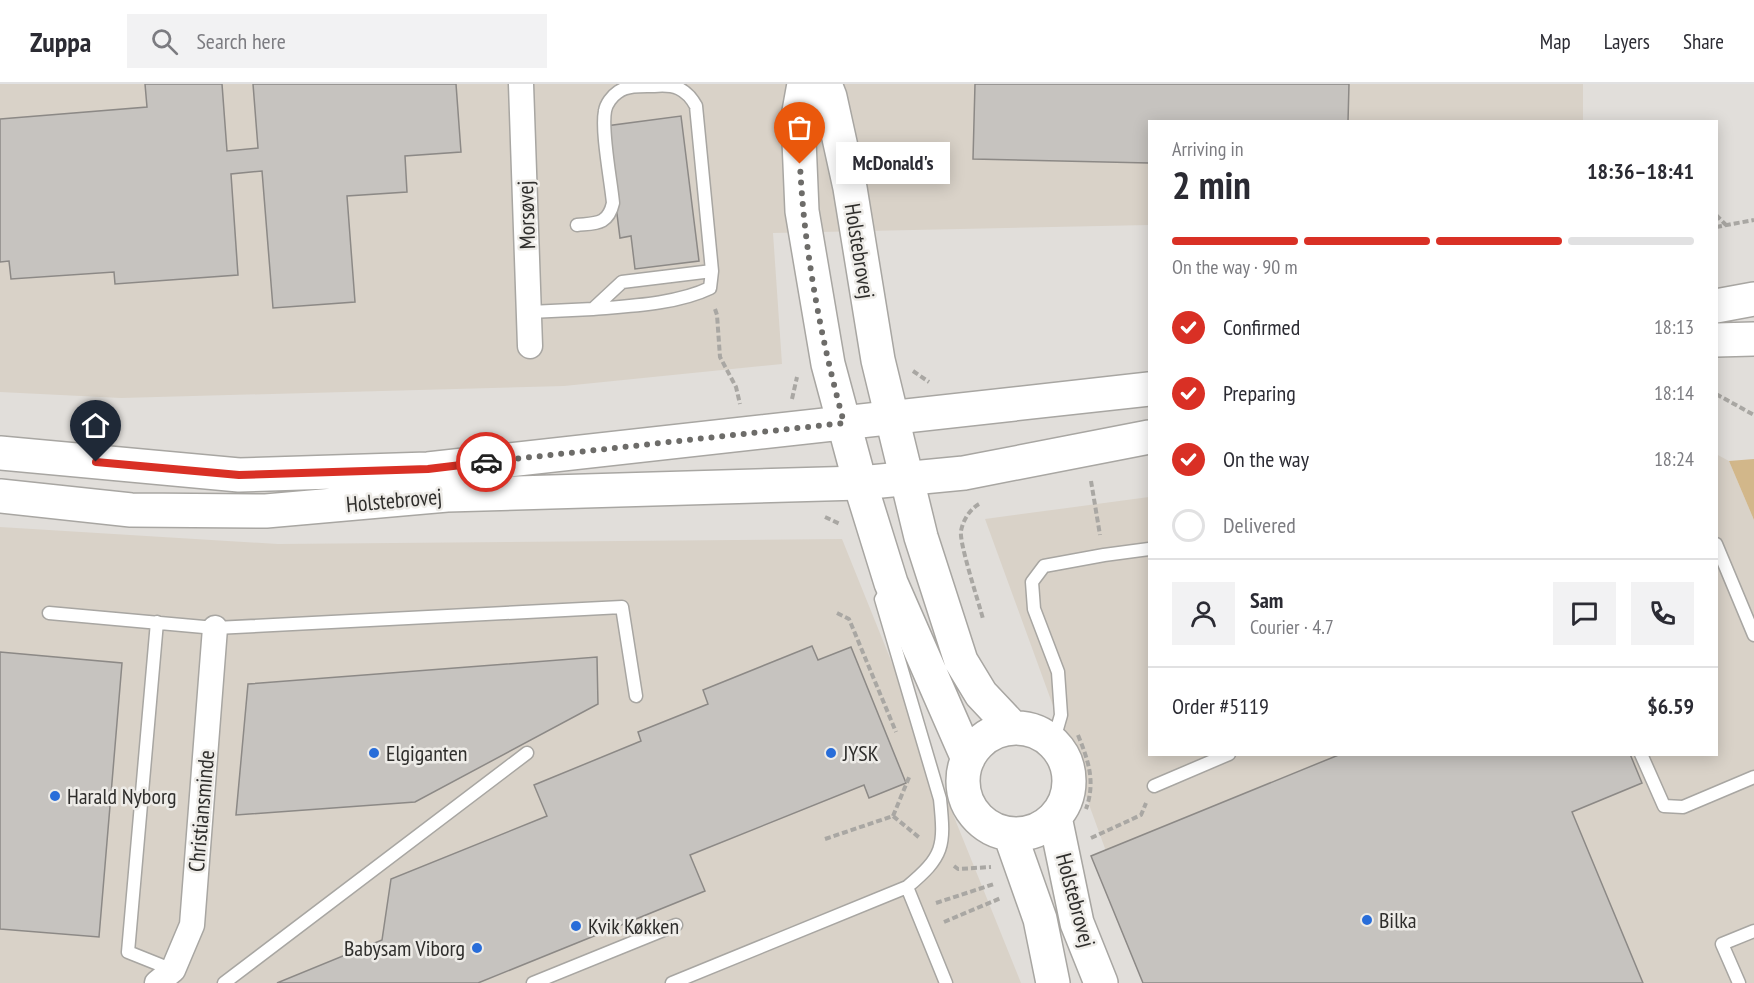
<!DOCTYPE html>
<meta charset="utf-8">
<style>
:root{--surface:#fff;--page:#f2f2f3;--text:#2b2b33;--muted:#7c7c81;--line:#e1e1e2;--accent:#d93025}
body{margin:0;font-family:"PT Sans Narrow",sans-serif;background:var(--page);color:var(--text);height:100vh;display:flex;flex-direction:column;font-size:22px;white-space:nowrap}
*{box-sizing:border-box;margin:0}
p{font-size:20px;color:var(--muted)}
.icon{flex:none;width:33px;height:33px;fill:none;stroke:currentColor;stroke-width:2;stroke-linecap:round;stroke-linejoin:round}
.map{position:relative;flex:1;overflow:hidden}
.panel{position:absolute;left:1148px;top:36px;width:570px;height:636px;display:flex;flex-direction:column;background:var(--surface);border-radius:0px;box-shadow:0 3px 15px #0003}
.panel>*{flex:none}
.pin{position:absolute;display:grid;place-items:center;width:51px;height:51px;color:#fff;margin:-62px -26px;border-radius:50% 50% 50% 0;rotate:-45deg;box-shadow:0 0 6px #0007}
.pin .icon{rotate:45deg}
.courier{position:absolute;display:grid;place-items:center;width:60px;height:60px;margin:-30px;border:4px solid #d93025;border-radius:50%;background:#fff;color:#222;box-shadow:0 2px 8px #0007}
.bubble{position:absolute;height:42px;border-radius:0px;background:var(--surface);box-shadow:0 3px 15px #0003;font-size:20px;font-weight:700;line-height:42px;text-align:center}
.head em{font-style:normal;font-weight:700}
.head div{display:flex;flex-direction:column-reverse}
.head{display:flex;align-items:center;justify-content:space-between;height:102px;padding:0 24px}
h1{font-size:39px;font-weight:700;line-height:45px}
.bar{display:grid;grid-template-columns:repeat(4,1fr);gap:9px 6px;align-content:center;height:72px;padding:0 24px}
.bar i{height:8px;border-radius:4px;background:var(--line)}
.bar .current{background:var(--accent)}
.bar p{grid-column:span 4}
.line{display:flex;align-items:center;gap:15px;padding:0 24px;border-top:2px solid var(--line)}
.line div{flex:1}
.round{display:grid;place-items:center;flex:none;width:63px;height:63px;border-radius:0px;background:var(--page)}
ol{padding:0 24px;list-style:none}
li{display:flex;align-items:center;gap:18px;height:66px}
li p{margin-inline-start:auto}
li .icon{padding:6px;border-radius:50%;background:var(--accent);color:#fff;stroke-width:4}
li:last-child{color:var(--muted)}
li i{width:33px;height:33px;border:3px solid var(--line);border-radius:50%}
header{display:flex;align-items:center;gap:36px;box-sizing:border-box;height:84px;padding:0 30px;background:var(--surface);border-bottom:2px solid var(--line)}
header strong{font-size:28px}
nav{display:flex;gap:33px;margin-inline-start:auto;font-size:21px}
.search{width:420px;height:54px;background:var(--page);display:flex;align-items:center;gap:15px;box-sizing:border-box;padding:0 21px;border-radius:0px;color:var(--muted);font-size:22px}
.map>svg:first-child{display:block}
</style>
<header>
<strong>Zuppa</strong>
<div class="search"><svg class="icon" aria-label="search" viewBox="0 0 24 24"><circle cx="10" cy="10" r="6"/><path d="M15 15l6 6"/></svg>Search here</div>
<nav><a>Map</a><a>Layers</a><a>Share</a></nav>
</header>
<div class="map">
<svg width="1754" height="899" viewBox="0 0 1754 899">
<rect width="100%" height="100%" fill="#e1deda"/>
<path fill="#d9d2c8" d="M0,0H1583V37L1149,38V141L773,149L782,280L564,302L121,314L0,308Z
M1716,370L1729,377L1754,436V899H1154L985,435L1149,413V670H1716Z
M0,443L278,460L842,455L1021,899H0Z"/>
<path fill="#d2b78a" d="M1754,375V436L1729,377Z"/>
<path fill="#c6c3bf" stroke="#8c8986" stroke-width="1.5" d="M145,0H222L227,67L258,64L253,0H456L461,68L405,72L407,108L347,112L355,218L273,224L262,87L231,90L238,191L115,200L114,188L11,195L9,177L0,178V35L147,23Z
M975,0H1349L1348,38H1149V79L973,75Z
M681,32L699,177L635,185L631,152L620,154L606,42Z
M812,562L818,576L851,563L906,699L869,714L864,701L690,771L705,807L478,899H277L382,856L391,795L547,732L534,701L641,657L638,648L708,620L703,606Z
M0,568L122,579L99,853L0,845Z
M597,573L598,620L415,718L236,731L248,600Z
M1341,670H1630L1642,699L1572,728L1643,899H1143L1091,772Z"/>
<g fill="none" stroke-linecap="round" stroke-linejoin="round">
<defs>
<path id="lane" d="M577,141C596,139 608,141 613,119C611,97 601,47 605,27C606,20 612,12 618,8C628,1 642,2 654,2C674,0 686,4 696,22L712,187L710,204C677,220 629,222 593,225
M530,228L593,225L622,198L712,187
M1716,460L1754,551
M49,529L215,544L622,523L636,612
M157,538L128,868L173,886
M1053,659L1061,631L1058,588L1034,525L1032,498L1044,482L1104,471L1149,465
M1641,670L1664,722L1683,723L1754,693
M1154,702L1229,670
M907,803L946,899
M224,899L527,669
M533,899L676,841
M672,899L907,803C944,772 945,763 940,715L881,515L884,510
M1739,899L1722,860L1754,847"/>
<path id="street" d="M521,0L530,262
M157,899L173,886L192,841L215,544"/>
<path id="secondary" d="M804,0L798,33L802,127L828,280L860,399L891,499L968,675
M825,0L830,13L850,104L878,276L921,453L961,577L981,610L1013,644
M963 697a53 53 0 1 1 106 0a53 53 0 1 1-106 0Z
M1055,733L1077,839L1101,899
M1010,750L1040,835L1053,899"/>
<path id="primary" d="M1716,222L1754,215
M1716,256L1754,255
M0,369L239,391L428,385L1149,305
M0,412L131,426L266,427L447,411L860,399L964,389L1149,353"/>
</defs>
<use href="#lane" stroke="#a8a6a2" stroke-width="15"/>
<use href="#street" stroke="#a8a6a2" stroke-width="27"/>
<use href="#secondary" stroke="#a8a6a2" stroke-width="36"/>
<use href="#primary" stroke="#a8a6a2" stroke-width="36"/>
<path stroke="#a9a7a3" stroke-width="4" stroke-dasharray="6 3" stroke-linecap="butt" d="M1716,131L1726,141
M1716,143L1754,136
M715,225L717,231L720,273L736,303L740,320
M913,287L929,298
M1716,310L1754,331
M792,315L797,293
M1091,397L1100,451
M979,420C970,425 963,436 961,447C959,459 979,519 983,535
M825,433L840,440
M837,529L849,535L896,648
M1078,651C1088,676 1096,697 1086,725
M893,732L910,691
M1091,754L1141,731L1146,719
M825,755L893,732L921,755
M954,782L958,785L991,783
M936,819L994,800
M944,838L1001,814"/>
<use href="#lane" stroke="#fff" stroke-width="12"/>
<use href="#street" stroke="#fff" stroke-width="24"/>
<use href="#secondary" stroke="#fff" stroke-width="33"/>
<use href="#primary" stroke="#fff" stroke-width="33"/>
</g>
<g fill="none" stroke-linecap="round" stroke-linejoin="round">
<path stroke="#6d6c69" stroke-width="6" stroke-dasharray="0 10.8" d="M486,378L844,339C821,255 804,167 800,80"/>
<path stroke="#d93025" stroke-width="8" d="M96,378L239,391L428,385L486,378"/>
</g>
<g fill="#286dd9" stroke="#eeece8" stroke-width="2">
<circle cx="374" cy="669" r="6"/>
<circle cx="831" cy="669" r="6"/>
<circle cx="55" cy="712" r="6"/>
<circle cx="1367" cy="836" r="6"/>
<circle cx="576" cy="842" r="6"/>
<circle cx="477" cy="864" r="6"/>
</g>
<g text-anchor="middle" stroke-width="5" stroke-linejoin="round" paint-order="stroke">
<g font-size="22" fill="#2f2e2c" stroke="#eeece8">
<text transform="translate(526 131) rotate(-92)" y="8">Morsøvej</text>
<text transform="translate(860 167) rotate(81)" y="8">Holstebrovej</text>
<text transform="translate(394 416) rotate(-5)" y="8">Holstebrovej</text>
<text transform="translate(201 727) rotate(-85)" y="8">Christiansminde</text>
<text transform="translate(1076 816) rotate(75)" y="8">Holstebrovej</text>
</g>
<g font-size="22" fill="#2f2e2c" stroke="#eeece8" text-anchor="start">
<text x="386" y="677">Elgiganten</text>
<text x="843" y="677">JYSK</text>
<text x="67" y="720">Harald Nyborg</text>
<text x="1379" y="844">Bilka</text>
<text x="588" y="850">Kvik Køkken</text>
<text x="465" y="872" text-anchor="end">Babysam Viborg</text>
</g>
</g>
</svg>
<div class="pin" style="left:800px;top:80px;background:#ea580c"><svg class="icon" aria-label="bag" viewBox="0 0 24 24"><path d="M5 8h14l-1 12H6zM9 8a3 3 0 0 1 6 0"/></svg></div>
<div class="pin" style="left:96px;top:378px;background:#1f2937"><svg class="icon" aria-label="home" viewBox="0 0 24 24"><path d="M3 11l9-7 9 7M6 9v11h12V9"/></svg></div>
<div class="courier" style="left:486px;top:378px"><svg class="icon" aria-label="car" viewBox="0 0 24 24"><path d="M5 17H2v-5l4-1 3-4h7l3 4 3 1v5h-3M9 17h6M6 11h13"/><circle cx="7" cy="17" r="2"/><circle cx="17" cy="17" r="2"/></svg></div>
<div class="bubble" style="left:836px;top:58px;width:114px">McDonald's</div>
<section class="panel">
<div class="head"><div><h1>2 min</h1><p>Arriving in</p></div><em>18:36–18:41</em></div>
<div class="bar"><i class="current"></i><i class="current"></i><i class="current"></i><i></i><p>On the way · 90 m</p></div>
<ol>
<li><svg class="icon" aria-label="check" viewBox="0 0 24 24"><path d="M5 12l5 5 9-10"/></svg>Confirmed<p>18:13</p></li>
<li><svg class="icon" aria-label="check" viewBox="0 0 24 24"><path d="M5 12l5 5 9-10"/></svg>Preparing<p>18:14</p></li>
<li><svg class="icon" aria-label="check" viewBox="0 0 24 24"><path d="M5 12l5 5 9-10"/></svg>On the way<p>18:24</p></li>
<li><i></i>Delivered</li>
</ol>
<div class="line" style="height:108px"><a class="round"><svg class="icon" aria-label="person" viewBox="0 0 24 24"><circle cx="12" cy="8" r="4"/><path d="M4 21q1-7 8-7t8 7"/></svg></a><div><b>Sam</b><p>Courier · 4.7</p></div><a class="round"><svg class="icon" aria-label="chat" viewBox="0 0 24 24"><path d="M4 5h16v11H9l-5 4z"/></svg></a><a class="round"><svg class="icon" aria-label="phone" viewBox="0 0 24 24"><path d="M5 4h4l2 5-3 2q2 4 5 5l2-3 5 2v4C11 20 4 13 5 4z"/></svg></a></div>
<div class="line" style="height:78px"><div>Order #5119</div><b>$6.59</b></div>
</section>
</div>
